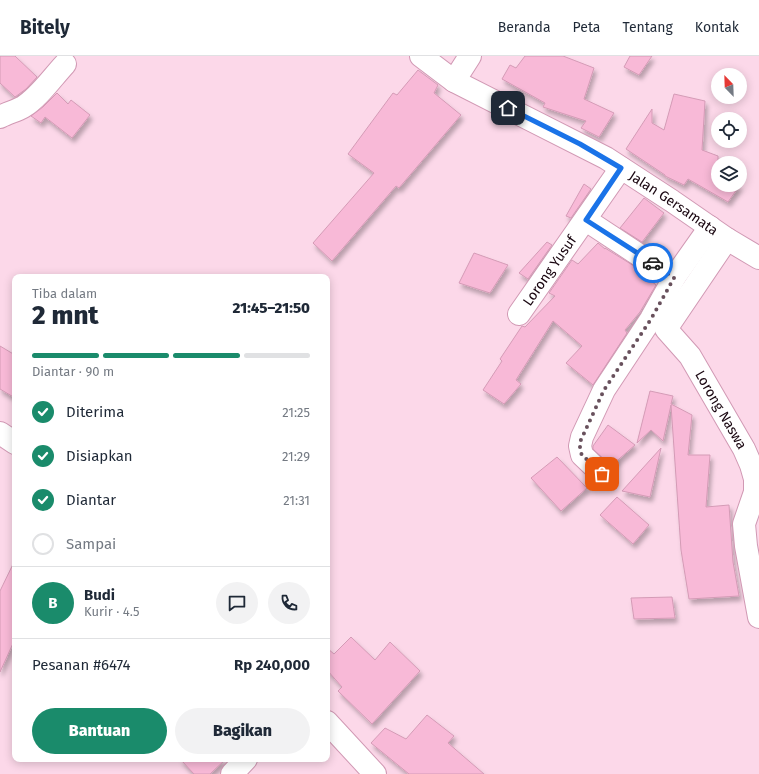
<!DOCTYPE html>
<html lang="id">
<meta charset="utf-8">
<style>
:root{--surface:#fff;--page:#f2f2f3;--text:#1f2937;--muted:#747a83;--line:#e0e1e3;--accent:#1a8b6b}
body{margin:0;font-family:"Fira Sans",sans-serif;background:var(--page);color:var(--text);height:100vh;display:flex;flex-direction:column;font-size:15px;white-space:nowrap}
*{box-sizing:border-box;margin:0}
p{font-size:13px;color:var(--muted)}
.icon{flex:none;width:22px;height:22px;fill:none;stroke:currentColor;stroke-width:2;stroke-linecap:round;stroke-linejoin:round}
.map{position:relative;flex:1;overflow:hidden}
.sheet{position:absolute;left:12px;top:218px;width:318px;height:488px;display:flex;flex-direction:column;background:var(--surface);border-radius:8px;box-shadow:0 2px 10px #0003}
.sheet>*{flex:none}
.needle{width:26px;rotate:337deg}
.tools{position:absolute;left:711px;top:12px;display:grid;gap:8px}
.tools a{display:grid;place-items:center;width:36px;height:36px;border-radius:50%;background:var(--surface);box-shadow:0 2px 10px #0003;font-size:20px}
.pin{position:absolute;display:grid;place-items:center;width:34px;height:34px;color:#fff;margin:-17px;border-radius:8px;box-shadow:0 2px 6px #0006}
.courier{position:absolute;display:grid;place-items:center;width:40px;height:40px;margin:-20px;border:3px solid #1a73e8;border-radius:50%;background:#fff;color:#222;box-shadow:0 1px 5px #0007}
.head em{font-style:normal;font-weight:800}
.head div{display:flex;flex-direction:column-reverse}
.head{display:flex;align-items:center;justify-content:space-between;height:68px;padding:0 20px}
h1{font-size:26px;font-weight:800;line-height:30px}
.bar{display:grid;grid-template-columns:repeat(4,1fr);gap:6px 4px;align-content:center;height:48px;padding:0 20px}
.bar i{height:5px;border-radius:3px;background:var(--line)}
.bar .current{background:var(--accent)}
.bar p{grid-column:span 4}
.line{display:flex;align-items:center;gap:10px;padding:0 20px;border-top:1px solid var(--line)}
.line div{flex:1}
.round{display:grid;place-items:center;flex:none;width:42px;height:42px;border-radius:21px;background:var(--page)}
ol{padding:0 20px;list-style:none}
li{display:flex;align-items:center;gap:12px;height:44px}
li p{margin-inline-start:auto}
li .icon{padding:4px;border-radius:50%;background:var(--accent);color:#fff;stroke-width:4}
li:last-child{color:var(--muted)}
li i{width:22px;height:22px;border:2px solid var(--line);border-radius:50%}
.button{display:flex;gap:8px;margin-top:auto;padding:8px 20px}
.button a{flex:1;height:46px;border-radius:24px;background:var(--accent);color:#fff;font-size:16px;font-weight:800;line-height:46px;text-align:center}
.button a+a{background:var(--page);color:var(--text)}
header{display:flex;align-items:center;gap:24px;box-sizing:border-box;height:56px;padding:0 20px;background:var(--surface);border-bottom:1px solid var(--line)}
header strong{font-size:19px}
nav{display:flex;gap:22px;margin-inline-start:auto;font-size:14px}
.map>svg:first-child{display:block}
</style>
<header>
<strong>Bitely</strong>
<nav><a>Beranda</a><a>Peta</a><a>Tentang</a><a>Kontak</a></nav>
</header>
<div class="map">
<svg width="759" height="718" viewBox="0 0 759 718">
<defs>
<filter id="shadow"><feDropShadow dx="2.5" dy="4.5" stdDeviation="2" flood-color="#0004"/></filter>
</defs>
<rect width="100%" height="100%" fill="#fcd8e9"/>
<path fill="#f8b9d7" stroke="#d49bb6" filter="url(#shadow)" d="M0,0H15L37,21L26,33L15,41L0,27Z
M525,0H563L594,12L584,43L614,57L599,81L581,72L586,65L543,51L545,47L502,23L510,9L516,12Z
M630,0H652L639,19L624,11Z
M418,14L438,29L434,37L461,59L399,132L396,130L332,205L313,187L374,117L348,98L393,37L397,39Z
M57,37L68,48L71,44L90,59L72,82L45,61L41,67L31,60L43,51Z
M674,38L705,45L702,94L718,100V129H740L728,146L688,123L684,129L665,120V119L626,93L652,53V67L664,74Z
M584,128L591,133L571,162L566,160Z
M644,142L664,157L642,186L620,172Z
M547,186L552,189L528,223L519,217Z
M598,187L605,193V192L634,210L656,229L640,256L625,274L627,277L593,329L566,307L582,290L553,265L516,324L521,328L504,348L483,334L502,305L500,303L522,270L525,271L555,240L549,237L572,204L578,208Z
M474,197L508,209L490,237L459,227Z
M0,290L15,299V342L0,333Z
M650,335L673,340L671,348L692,359L688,399H710L706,451L729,449L733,506L739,540L689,543L681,494L671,349L663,385L651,374L637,387Z
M608,369L635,389L611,410L593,393V390Z
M661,392L650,441L622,435Z
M557,401L587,432L561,455L531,422Z
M617,441L649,469L633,488L600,459Z
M15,504V583L0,616V535Z
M672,541L675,562L634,563L631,542Z
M351,581L375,604L390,586L420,615L372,668L338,635L342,631L327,614V592L334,598Z
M427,659L454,680L448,687L484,718H409L371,687L385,672L406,683Z
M180,703H226L210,718H194Z"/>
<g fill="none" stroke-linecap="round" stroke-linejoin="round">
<defs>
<g id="minor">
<path id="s1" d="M421,0L454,25L606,102L672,145L727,183L759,202"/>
<path d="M454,25L470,0"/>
<path d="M0,61C7,57 16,55 23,51C39,41 52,22 65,8"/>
<path d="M586,164L674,222"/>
<path id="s2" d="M727,183L666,273L690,300L744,393L751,409L755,423V436L744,468L746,490L759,561"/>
<path id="s3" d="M519,258L621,112"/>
<path d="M602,418L582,399L580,390L582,381L604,334L651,263L674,222L710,171"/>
<path d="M232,718L246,703"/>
</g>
<path id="secondary" d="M0,377L15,387
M327,666L375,718"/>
</defs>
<use href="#minor" stroke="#d199b4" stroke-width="24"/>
<use href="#secondary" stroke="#d199b4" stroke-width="24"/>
<use href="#minor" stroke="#fff" stroke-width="22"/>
<use href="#secondary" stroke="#fff" stroke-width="22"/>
</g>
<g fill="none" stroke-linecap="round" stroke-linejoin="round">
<path stroke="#68505c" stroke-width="4" stroke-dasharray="0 7.2" d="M602,418L582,399L580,395V386L604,334L651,263L674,222L653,207"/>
<path stroke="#1a73e8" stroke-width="5" d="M508,52L580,88L621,112L586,164L653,207"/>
</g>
<g text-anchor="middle" stroke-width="4" stroke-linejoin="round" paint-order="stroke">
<g font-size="14" fill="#190610" stroke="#fff">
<text dy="5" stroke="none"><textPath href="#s1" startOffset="293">Jalan Gersamata</textPath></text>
<text dy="5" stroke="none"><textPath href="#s3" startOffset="53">Lorong Yusuf</textPath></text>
<text dy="5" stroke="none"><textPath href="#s2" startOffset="207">Lorong Naswa</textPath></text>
</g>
</g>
</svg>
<div class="tools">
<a><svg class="needle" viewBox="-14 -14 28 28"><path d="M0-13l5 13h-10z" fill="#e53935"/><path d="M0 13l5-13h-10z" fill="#747a83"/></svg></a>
<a><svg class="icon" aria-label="locate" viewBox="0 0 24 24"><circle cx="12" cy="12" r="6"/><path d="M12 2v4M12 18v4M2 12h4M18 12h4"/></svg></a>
<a><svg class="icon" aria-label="layers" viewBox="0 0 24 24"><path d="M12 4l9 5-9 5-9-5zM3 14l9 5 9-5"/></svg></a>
</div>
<div class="pin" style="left:602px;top:418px;background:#ea580c"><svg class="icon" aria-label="bag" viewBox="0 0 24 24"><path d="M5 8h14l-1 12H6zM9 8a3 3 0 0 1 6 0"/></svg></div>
<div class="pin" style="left:508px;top:52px;background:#1f2937"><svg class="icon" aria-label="home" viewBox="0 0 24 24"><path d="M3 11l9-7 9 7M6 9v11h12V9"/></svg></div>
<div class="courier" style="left:653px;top:207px"><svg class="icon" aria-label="car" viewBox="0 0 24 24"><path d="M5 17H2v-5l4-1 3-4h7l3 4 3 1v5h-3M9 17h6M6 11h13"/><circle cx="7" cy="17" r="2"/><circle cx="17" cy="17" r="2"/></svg></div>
<section class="sheet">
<div class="head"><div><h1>2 mnt</h1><p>Tiba dalam</p></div><em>21:45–21:50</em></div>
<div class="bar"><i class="current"></i><i class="current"></i><i class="current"></i><i></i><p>Diantar · 90 m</p></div>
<ol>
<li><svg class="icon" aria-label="check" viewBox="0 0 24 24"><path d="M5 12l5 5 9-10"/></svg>Diterima<p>21:25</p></li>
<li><svg class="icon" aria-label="check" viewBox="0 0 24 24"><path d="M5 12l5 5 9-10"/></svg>Disiapkan<p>21:29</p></li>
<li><svg class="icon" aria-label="check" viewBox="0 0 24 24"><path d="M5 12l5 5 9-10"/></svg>Diantar<p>21:31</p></li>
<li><i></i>Sampai</li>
</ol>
<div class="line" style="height:72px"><b class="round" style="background:var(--accent);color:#fff">B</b><div><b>Budi</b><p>Kurir · 4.5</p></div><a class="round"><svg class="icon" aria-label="chat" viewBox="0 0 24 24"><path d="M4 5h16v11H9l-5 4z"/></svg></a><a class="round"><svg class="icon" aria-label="phone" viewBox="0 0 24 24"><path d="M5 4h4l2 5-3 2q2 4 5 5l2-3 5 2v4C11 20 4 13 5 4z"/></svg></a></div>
<div class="line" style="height:52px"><div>Pesanan #6474</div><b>Rp 240,000</b></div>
<div class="button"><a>Bantuan</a><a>Bagikan</a></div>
</section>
</div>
